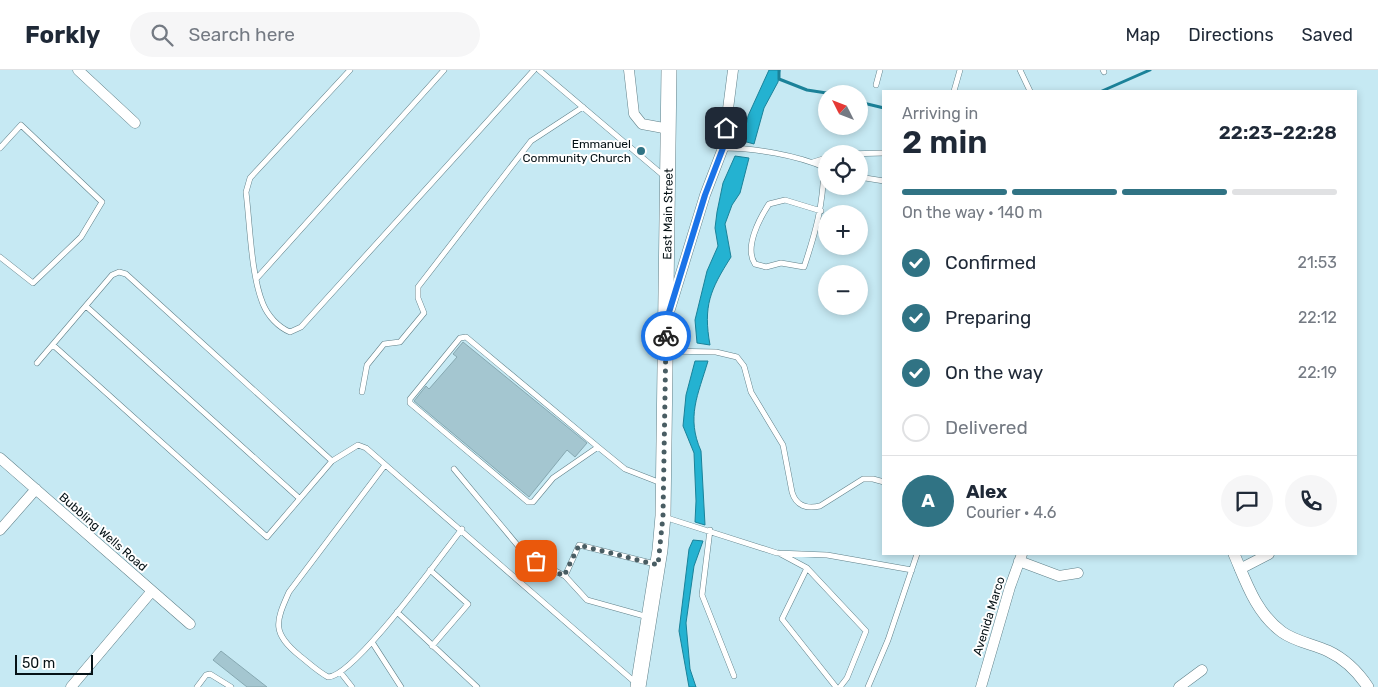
<!DOCTYPE html>
<meta charset="utf-8">
<style>
:root{--surface:#fff;--page:#f6f6f7;--text:#1f2937;--muted:#747a83;--line:#e0e1e3;--accent:#307384}
body{margin:0;font-family:Rubik,sans-serif;background:var(--page);color:var(--text);height:100vh;display:flex;flex-direction:column;font-size:19px;white-space:nowrap}
*{box-sizing:border-box;margin:0}
p{font-size:16px;color:var(--muted)}
.icon{flex:none;width:28px;height:28px;fill:none;stroke:currentColor;stroke-width:2;stroke-linecap:round;stroke-linejoin:round}
.map{position:relative;flex:1;overflow:hidden}
.panel{position:absolute;left:882px;top:20px;width:475px;height:465px;display:flex;flex-direction:column;background:var(--surface);border-radius:0px;box-shadow:0 2px 8px #0003}
.panel>*{flex:none}
.needle{width:32px;rotate:312deg}
.buttons{position:absolute;left:818px;top:15px;display:grid;gap:10px}
.buttons a{display:grid;place-items:center;width:50px;height:50px;border-radius:50%;background:var(--surface);box-shadow:0 2px 8px #0003;font-size:25px}
.scale{position:absolute;left:15px;bottom:12px;width:78px;box-sizing:border-box;padding-left:5px;border:2px solid #061216;border-top:0;font-size:14px;line-height:18px;white-space:nowrap;color:#061216;-webkit-text-stroke:4px #fff;paint-order:stroke}
.pin{position:absolute;display:grid;place-items:center;width:42px;height:42px;color:#fff;margin:-21px;border-radius:10px;box-shadow:0 2px 8px #0006}
.courier{position:absolute;display:grid;place-items:center;width:50px;height:50px;margin:-25px;border:4px solid #1a73e8;border-radius:50%;background:#fff;color:#222;box-shadow:0 1px 6px #0007}
.headline em{font-style:normal;font-weight:600}
.headline div{display:flex;flex-direction:column-reverse}
.headline{display:flex;align-items:center;justify-content:space-between;height:85px;padding:0 20px}
h1{font-size:32px;font-weight:600;line-height:38px}
.bar{display:grid;grid-template-columns:repeat(4,1fr);gap:8px 5px;align-content:center;height:60px;padding:0 20px}
.bar i{height:6px;border-radius:4px;background:var(--line)}
.bar .current{background:var(--accent)}
.bar p{grid-column:span 4}
.line{display:flex;align-items:center;gap:12px;padding:0 20px;border-top:1px solid var(--line)}
.line div{flex:1}
.round{display:grid;place-items:center;flex:none;width:52px;height:52px;border-radius:26px;background:var(--page)}
ol{padding:0 20px;list-style:none}
li{display:flex;align-items:center;gap:15px;height:55px}
li p{margin-inline-start:auto}
li .icon{padding:5px;border-radius:50%;background:var(--accent);color:#fff;stroke-width:4}
li:last-child{color:var(--muted)}
li i{width:28px;height:28px;border:2px solid var(--line);border-radius:50%}
header{display:flex;align-items:center;gap:30px;box-sizing:border-box;height:70px;padding:0 25px;background:var(--surface);border-bottom:1px solid var(--line)}
header strong{font-size:24px}
nav{display:flex;gap:28px;margin-inline-start:auto;font-size:18px}
.search{width:350px;height:45px;background:var(--page);display:flex;align-items:center;gap:12px;box-sizing:border-box;padding:0 18px;border-radius:28px;color:var(--muted);font-size:19px}
.map>svg:first-child{display:block}
</style>
<header>
<strong>Forkly</strong>
<div class="search"><svg class="icon" aria-label="search" viewBox="0 0 24 24"><circle cx="10" cy="10" r="6"/><path d="M15 15l6 6"/></svg>Search here</div>
<nav><a>Map</a><a>Directions</a><a>Saved</a></nav>
</header>
<div class="map">
<svg width="1378" height="617" viewBox="0 0 1378 617">
<rect width="100%" height="100%" fill="#c6e9f3"/>
<path fill="#24b2d1" stroke="#1b8299" d="M769,0H780L778,12L764,38L754,74L743,71L748,46Z
M735,86L749,88L740,123L732,135L725,154L731,187C710,220 703,236 710,275L697,273L695,250L707,201L718,176L715,158L717,142L723,113Z
M695,291H708C698,325 686,347 701,381L705,455L695,452L696,431L694,383L683,356L686,325Z
M693,470L703,471L694,496L686,553L690,599L696,617H689L679,561L689,479Z"/>
<g fill="none" stroke-linecap="round" stroke-linejoin="round">
<path stroke="#1b8299" stroke-width="3" d="M779,0V9L807,20L833,24
M1102,21L1150,0
M859,32L884,38"/>
</g>
<path fill="#a4c6d0" stroke="#86a8b1" d="M463,272L587,373L575,387L567,380L529,427L414,331L426,316L429,319L457,287L453,284Z
M221,581L267,617H247L213,590Z"/>
<g fill="none" stroke-linecap="round" stroke-linejoin="round">
<defs>
<path id="service" d="M350,0L250,108L246,122C250,155 251,205 263,234C268,246 278,257 290,262L301,257L534,0
M539,0L664,106
M1020,0L1030,21
M1103,0L1104,2
M876,15L880,0
M954,21L960,0
M0,78L21,55L102,132L81,167L33,213L0,187
M723,78C754,78 797,85 826,98
M846,84L884,83
M813,92L826,88
M859,107L884,111
M821,141L785,130L769,134C759,149 744,178 755,194L766,197L781,193L804,197C816,161 823,136 824,97
M257,208L444,0
M87,237L299,428
M53,275L267,467L332,391L358,375L366,378L637,614
M666,281L716,282L737,287L744,296L751,322L783,375L792,422C796,436 807,439 820,436L863,409H873L884,412
M37,293L112,205L119,202L126,204L332,391
M362,322L367,295L384,274L400,272L424,243L418,228V217L531,71L583,37
M598,377L466,267L460,268L410,329V333L528,432H533L553,408L598,377L625,399L661,413
M385,395L289,522C275,553 272,563 300,586C309,593 317,601 328,607C354,607 442,484 462,459
M454,399L519,477L536,491L565,506
M664,447L777,483L827,485L912,500
M710,460L702,525L734,606
M779,483L807,498L782,549L836,617
M807,498L866,561L847,608L840,617
M430,500L468,534L432,576
M397,542L477,617
M648,547L587,530L565,506L579,475L655,494
M372,572L401,617
M341,603L352,617
M197,617L206,605L210,604L231,617
M868,617L888,570L917,484"/>
<path id="minor" d="M78,0L135,53
M629,0L634,44L642,54L669,59
M670,239L705,125L723,78L733,0
M0,388L190,554
M0,460L36,419
M1019,491L1059,506L1078,503
M1240,499L1269,484
M71,617L152,521
M981,617L1010,517L1022,484
M1179,617L1202,600"/>
<path id="tertiary" d="M1234,484C1246,512 1256,543 1282,562C1296,572 1313,574 1328,581C1345,589 1358,602 1368,617"/>
<path id="primary" d="M638,617L660,480L663,446L669,0"/>
</defs>
<use href="#service" stroke="#608089" stroke-width="6"/>
<use href="#minor" stroke="#608089" stroke-width="11"/>
<use href="#tertiary" stroke="#608089" stroke-width="12"/>
<use href="#primary" stroke="#608089" stroke-width="16"/>
<use href="#service" stroke="#fff" stroke-width="5"/>
<use href="#minor" stroke="#fff" stroke-width="10"/>
<use href="#tertiary" stroke="#fff" stroke-width="11"/>
<use href="#primary" stroke="#fff" stroke-width="15"/>
</g>
<g fill="none" stroke-linecap="round" stroke-linejoin="round">
<path stroke="#495d63" stroke-width="5" stroke-dasharray="0 9" d="M536,491L564,506L579,475L658,495L663,446L666,266"/>
<path stroke="#1a73e8" stroke-width="6" d="M666,266V252L705,125L723,78L726,58"/>
</g>
<circle fill="#307384" stroke="#fff" stroke-width="2" cx="641" cy="81" r="5"/>
<g text-anchor="middle" stroke-width="4" stroke-linejoin="round" paint-order="stroke">
<g font-size="12" fill="#061216" stroke="#fff" text-anchor="end">
<text x="631" y="78">Emmanuel<tspan x="631" dy="14">Community Church</tspan></text>
</g>
<g font-size="12" fill="#061216" stroke="#fff">
<text transform="translate(668 144) rotate(-89)" y="4">East Main Street</text>
<text transform="translate(103 462) rotate(41)" y="4">Bubbling Wells Road</text>
<text transform="translate(989 546) rotate(-73)" y="4">Avenida Marco</text>
</g>
</g>
</svg>
<div class="buttons">
<a><svg class="needle" viewBox="-14 -14 28 28"><path d="M0-13l5 13h-10z" fill="#e53935"/><path d="M0 13l5-13h-10z" fill="#747a83"/></svg></a>
<a><svg class="icon" aria-label="locate" viewBox="0 0 24 24"><circle cx="12" cy="12" r="6"/><path d="M12 2v4M12 18v4M2 12h4M18 12h4"/></svg></a>
<a>+</a>
<a>−</a>
</div>
<div class="scale">50 m</div>
<div class="pin" style="left:536px;top:491px;background:#ea580c"><svg class="icon" aria-label="bag" viewBox="0 0 24 24"><path d="M5 8h14l-1 12H6zM9 8a3 3 0 0 1 6 0"/></svg></div>
<div class="pin" style="left:726px;top:58px;background:#1f2937"><svg class="icon" aria-label="home" viewBox="0 0 24 24"><path d="M3 11l9-7 9 7M6 9v11h12V9"/></svg></div>
<div class="courier" style="left:666px;top:266px"><svg class="icon" aria-label="bike" viewBox="0 0 24 24"><circle cx="6" cy="16" r="4"/><circle cx="18" cy="16" r="4"/><path d="M6 16l4-8h5l3 8M10 8l3 8H6M13 5h3"/></svg></div>
<section class="panel">
<div class="headline"><div><h1>2 min</h1><p>Arriving in</p></div><em>22:23–22:28</em></div>
<div class="bar"><i class="current"></i><i class="current"></i><i class="current"></i><i></i><p>On the way · 140 m</p></div>
<ol>
<li><svg class="icon" aria-label="check" viewBox="0 0 24 24"><path d="M5 12l5 5 9-10"/></svg>Confirmed<p>21:53</p></li>
<li><svg class="icon" aria-label="check" viewBox="0 0 24 24"><path d="M5 12l5 5 9-10"/></svg>Preparing<p>22:12</p></li>
<li><svg class="icon" aria-label="check" viewBox="0 0 24 24"><path d="M5 12l5 5 9-10"/></svg>On the way<p>22:19</p></li>
<li><i></i>Delivered</li>
</ol>
<div class="line" style="height:90px"><b class="round" style="background:var(--accent);color:#fff">A</b><div><b>Alex</b><p>Courier · 4.6</p></div><a class="round"><svg class="icon" aria-label="chat" viewBox="0 0 24 24"><path d="M4 5h16v11H9l-5 4z"/></svg></a><a class="round"><svg class="icon" aria-label="phone" viewBox="0 0 24 24"><path d="M5 4h4l2 5-3 2q2 4 5 5l2-3 5 2v4C11 20 4 13 5 4z"/></svg></a></div>
</section>
</div>
